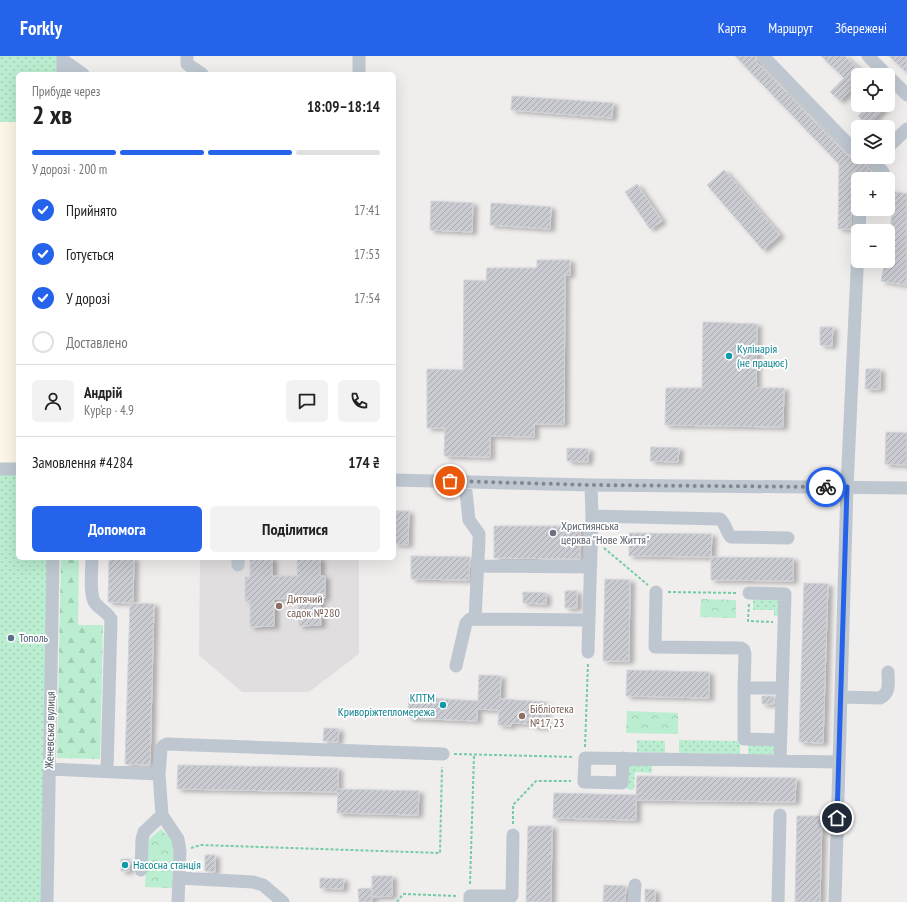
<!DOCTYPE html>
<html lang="uk">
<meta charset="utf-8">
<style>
:root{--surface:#fff;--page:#f2f2f2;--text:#222;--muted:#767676;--line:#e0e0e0;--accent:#2563eb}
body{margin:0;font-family:"PT Sans Narrow",sans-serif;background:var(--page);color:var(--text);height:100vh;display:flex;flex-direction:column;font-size:15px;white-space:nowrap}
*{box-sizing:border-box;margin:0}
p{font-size:13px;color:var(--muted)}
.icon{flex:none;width:22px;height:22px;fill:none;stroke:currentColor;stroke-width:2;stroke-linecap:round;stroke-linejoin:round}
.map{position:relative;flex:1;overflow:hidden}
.side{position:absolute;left:16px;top:16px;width:380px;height:488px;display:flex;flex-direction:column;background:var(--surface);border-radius:6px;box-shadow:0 4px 16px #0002}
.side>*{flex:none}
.controls{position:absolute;left:851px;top:12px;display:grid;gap:8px}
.controls a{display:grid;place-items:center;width:44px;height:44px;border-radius:6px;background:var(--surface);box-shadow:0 4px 16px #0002;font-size:20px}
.pin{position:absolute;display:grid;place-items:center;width:34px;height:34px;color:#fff;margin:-17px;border:2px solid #fff;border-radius:50%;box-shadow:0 1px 4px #0007}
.courier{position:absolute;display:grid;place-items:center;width:40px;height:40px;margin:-20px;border:3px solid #2563eb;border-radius:50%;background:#fff;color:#222;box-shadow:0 1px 5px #0007}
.head em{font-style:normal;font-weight:600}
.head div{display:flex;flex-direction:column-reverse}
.head{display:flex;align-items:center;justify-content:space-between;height:68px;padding:0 16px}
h1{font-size:26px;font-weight:600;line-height:30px}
.bar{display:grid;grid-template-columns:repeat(4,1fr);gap:6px 4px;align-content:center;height:48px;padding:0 16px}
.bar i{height:5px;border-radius:3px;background:var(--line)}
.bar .on{background:var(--accent)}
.bar p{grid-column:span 4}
.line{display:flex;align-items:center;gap:10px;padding:0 16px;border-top:1px solid var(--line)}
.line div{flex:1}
.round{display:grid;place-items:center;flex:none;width:42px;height:42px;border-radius:6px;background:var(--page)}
ol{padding:0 16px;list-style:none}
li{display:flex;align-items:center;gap:12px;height:44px}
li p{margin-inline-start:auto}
li .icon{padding:4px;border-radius:50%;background:var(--accent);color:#fff;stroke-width:4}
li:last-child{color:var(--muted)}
li i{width:22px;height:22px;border:2px solid var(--line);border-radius:50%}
.primary-button{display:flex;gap:8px;margin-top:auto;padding:8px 16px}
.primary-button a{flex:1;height:46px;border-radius:6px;background:var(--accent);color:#fff;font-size:16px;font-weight:600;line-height:46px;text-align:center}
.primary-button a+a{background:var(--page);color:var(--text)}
header{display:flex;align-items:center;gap:24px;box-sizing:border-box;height:56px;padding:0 20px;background:var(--accent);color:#fff}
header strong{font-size:19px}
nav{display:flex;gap:22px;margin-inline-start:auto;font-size:14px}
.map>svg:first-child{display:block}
</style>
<header>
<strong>Forkly</strong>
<nav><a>Карта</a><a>Маршрут</a><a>Збережені</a></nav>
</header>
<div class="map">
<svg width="907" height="846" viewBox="0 0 907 846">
<defs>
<pattern id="grass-dots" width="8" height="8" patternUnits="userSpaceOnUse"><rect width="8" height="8" fill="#bbeed0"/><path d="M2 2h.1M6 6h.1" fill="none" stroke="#a2ceb5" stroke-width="1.8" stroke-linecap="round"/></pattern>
<pattern id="forest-firs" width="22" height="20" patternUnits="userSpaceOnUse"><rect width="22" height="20" fill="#bbeed0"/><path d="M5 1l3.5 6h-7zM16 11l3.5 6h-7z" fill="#a2ceb5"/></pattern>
<pattern id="park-crowns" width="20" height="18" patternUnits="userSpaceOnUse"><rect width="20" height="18" fill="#bbeed0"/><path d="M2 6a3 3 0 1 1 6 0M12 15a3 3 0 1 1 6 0" fill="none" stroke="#a2ceb5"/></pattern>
<pattern id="building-hatch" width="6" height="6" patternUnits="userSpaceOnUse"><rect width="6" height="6" fill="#caccd2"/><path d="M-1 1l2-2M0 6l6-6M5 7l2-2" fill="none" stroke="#a6a8ad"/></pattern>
<filter id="shadow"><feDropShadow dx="4.5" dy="2.5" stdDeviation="2" flood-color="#0004"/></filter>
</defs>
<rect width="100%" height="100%" fill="#f0eded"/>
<path fill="#fbf6e6" d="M0,66H18V413H0Z"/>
<path fill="#e1dedf" d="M200,502H359V598L309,636H242L199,599Z"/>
<path fill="url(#grass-dots)" d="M0,0H63V18H18V66H0Z
M0,413H18V502H53L47,846H0Z
M753,541H782L781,560H774V554H753Z
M637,684L665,685V697L637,696Z
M679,684L740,685V698L679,697Z
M748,686H776V698H748Z
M627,708L652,709V717L635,716L634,734L627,733Z"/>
<path fill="url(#forest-firs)" d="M61,502H79L78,569H103L100,703L57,702Z"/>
<path fill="url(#park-crowns)" d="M701,543L736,544V562L700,561Z
M627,655L678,657V678L626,677Z
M161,773L174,786L172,832L145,831L147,785Z"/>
<path fill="url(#building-hatch)" stroke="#d1d3d9" filter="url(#shadow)" d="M735,0H755L757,6L847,99L853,101H866L865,107L877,123H853L852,122L851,173H838L839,108Z
M821,0H845L865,19H858V37L852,32L840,45L830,36L844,22Z
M889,0H907V17Z
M512,40L613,47L612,62L511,54Z
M869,49H887L868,69L858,60Z
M724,114L780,179L763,194L707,129Z
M637,128L662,165L650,173L625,136Z
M891,135L907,138V222L906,229L881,225L885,205H888V184L894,147L888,146Z
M431,145L473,147L472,176L430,174Z
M491,147L551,151L550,173L490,169Z
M537,204H570V219H565L564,368H534V381L490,380V401L444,400L445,372H427V313L463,314L464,224L486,225L487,212H537Z
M703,266L757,268L756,332H784L783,371L665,369L666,332H702Z
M820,271H833L832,290L820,289Z
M866,313H880V333H865Z
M886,376L907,377V409L885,408Z
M651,391L679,392L678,406L650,405Z
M567,392L589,393L588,406L567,405Z
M394,455H409L408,489L394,488Z
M494,470H580V503L494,502Z
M629,477L712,478L711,501L629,500Z
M411,500L470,501L469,524L411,523Z
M711,501L793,502V525L711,524Z
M109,502H134L133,547L108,546Z
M250,502H272V520H297V502H320V520H325V542H320L321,569L299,570L298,542L274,543V570L250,571V545H245V521H250Z
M605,523L630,524L629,605H603Z
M804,527L828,528L823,687L799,686Z
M565,535H577V552H565Z
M523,536L546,537V548L523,547Z
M130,547L154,548L150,709L125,708Z
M627,614L709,616V642L626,640Z
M479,619L501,620L500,643L546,646L545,671H533V668L511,667V670L498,669L499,654L477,653V665L408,662L409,641L478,645Z
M762,640H774V648H762Z
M324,672L339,673L338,686L323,685Z
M178,709L338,712V733L419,735L418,759L337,757L338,736L177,733Z
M637,720L796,722L795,746L636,744V764L553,762L554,737L636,739Z
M797,760H822L820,846H795Z
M528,770H552L551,846H526Z
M205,799H215V816L205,815Z
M121,803H130L129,815H121Z
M372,820H392V840L372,841Z
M320,822L344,823L343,833L320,832Z
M604,829L626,830L625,846H603Z
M372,832V846H359L358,833Z
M645,833L655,834V846H645Z"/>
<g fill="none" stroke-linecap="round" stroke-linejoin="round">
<path stroke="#74cca3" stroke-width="2" stroke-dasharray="3 2" stroke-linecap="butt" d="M604,492L648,529
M668,536L737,537
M749,548L748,565L773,566
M585,691L588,607
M454,698L574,701
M513,768V749L536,725H571
M191,792L201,789L440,797L442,711
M470,828L474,699
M397,846L403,838L458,840"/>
<path stroke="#bec7d0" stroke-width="13" d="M187,0V8L202,18
M763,0L853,93H858
M868,0L887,19
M63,4L83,18
M63,18V0
M359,18V0
M888,20L907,39
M888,91L907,73
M873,105L883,116L886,123
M859,175L860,153
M0,413H18
M394,424L591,429L907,432
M465,426L469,464L479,478V484L475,563
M592,460L720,463C726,468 726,476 731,481L788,482
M92,502C92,513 89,539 95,547C100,553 107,556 111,563L107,716
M238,509V502
M478,510L591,511
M656,536L655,591L741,592L744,594L745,598L744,632H781
M749,537L785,538L780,705
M588,596L592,460L591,429
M456,610L466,567L470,563L589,564
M744,632V683L780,684
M841,641L880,642C891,637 888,626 888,616
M623,702L622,727L584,726L585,702L839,706
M49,713L159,718L161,693L163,690L167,688L443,698
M159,718L162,759L178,783L180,795L178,846
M141,814L142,783L144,776L162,759
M179,822L253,826L263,829L283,846
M47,846L53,502
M470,846V840H512L513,779
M634,846L635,829
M778,846L780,759
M835,846L847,431L858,193"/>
</g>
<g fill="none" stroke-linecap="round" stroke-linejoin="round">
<path stroke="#82878e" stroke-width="4" stroke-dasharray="0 7.2" d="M450,425L591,429L826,431"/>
<path stroke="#2563eb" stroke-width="5" d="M826,431H847L837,762"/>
</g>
<g fill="#0f9aa8" stroke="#fff" stroke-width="1.5">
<circle cx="729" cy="300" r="4"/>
<circle cx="443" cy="649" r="4"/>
<circle cx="125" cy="809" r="4"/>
</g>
<circle fill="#6b7280" stroke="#fff" stroke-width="1.5" cx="553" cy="477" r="4"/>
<g fill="#8d6e63" stroke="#fff" stroke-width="1.5">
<circle cx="279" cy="550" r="4"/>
<circle cx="522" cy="660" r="4"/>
</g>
<circle fill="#5c6f8a" stroke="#fff" stroke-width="1.5" cx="11" cy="582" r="4"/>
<g text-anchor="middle" stroke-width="3.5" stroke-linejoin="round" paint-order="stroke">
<g font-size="12" fill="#0d838f" stroke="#fff" text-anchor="start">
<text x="737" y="297">Кулінарія<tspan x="737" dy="14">(не працює)</tspan></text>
<text x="435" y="646" text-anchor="end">КПТМ<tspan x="435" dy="14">Криворіжтепломережа</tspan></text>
<text x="133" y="813">Насосна станція</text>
</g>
<g font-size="12" fill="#5b616d" stroke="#fff" text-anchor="start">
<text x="561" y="474">Християнська<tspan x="561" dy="14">церква "Нове Життя"</tspan></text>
</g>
<g font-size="12" fill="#785e54" stroke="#fff" text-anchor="start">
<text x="287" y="547">Дитячий<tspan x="287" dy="14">садок №280</tspan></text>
<text x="530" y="657">Бібліотека<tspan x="530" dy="14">№17, 23</tspan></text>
</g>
<g font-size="12" fill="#4e5e75" stroke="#fff" text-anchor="start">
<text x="19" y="586">Тополь</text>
</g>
<g font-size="12" fill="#46505b" stroke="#fff">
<text transform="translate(50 674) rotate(-89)" y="4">Женевська вулиця</text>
</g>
</g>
</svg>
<div class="controls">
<a><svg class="icon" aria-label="locate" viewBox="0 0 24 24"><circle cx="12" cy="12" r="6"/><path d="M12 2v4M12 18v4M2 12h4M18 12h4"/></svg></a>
<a><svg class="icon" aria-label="layers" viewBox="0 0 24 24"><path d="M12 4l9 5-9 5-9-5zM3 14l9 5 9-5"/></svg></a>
<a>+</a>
<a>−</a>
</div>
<div class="pin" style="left:450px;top:425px;background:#ea580c"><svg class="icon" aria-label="bag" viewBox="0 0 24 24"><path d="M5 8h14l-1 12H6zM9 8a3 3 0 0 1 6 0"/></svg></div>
<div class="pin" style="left:837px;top:762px;background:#1f2937"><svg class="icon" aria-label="home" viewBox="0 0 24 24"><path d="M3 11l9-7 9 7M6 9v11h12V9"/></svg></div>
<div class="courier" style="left:826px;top:431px"><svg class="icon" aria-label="bike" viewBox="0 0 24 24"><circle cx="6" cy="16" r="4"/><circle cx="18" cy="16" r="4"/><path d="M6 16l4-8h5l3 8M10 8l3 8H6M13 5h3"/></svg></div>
<section class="side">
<div class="head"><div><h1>2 хв</h1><p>Прибуде через</p></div><em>18:09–18:14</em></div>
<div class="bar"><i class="on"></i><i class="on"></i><i class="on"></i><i></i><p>У дорозі · 200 m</p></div>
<ol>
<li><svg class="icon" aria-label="check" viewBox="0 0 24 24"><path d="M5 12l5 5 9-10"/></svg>Прийнято<p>17:41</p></li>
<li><svg class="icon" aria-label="check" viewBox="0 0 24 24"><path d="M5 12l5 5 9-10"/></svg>Готується<p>17:53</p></li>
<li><svg class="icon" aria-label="check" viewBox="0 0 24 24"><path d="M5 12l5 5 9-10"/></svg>У дорозі<p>17:54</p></li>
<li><i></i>Доставлено</li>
</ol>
<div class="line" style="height:72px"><a class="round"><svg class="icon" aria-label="person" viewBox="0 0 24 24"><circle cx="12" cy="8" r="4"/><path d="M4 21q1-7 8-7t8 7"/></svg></a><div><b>Андрій</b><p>Кур’єр · 4.9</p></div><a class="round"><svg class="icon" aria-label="chat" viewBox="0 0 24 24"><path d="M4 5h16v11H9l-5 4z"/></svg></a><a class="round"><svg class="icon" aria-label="phone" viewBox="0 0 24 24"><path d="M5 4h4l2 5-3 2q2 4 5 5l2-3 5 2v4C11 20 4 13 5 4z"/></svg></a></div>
<div class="line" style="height:52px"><div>Замовлення #4284</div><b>174 ₴</b></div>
<div class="primary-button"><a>Допомога</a><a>Поділитися</a></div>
</section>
</div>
